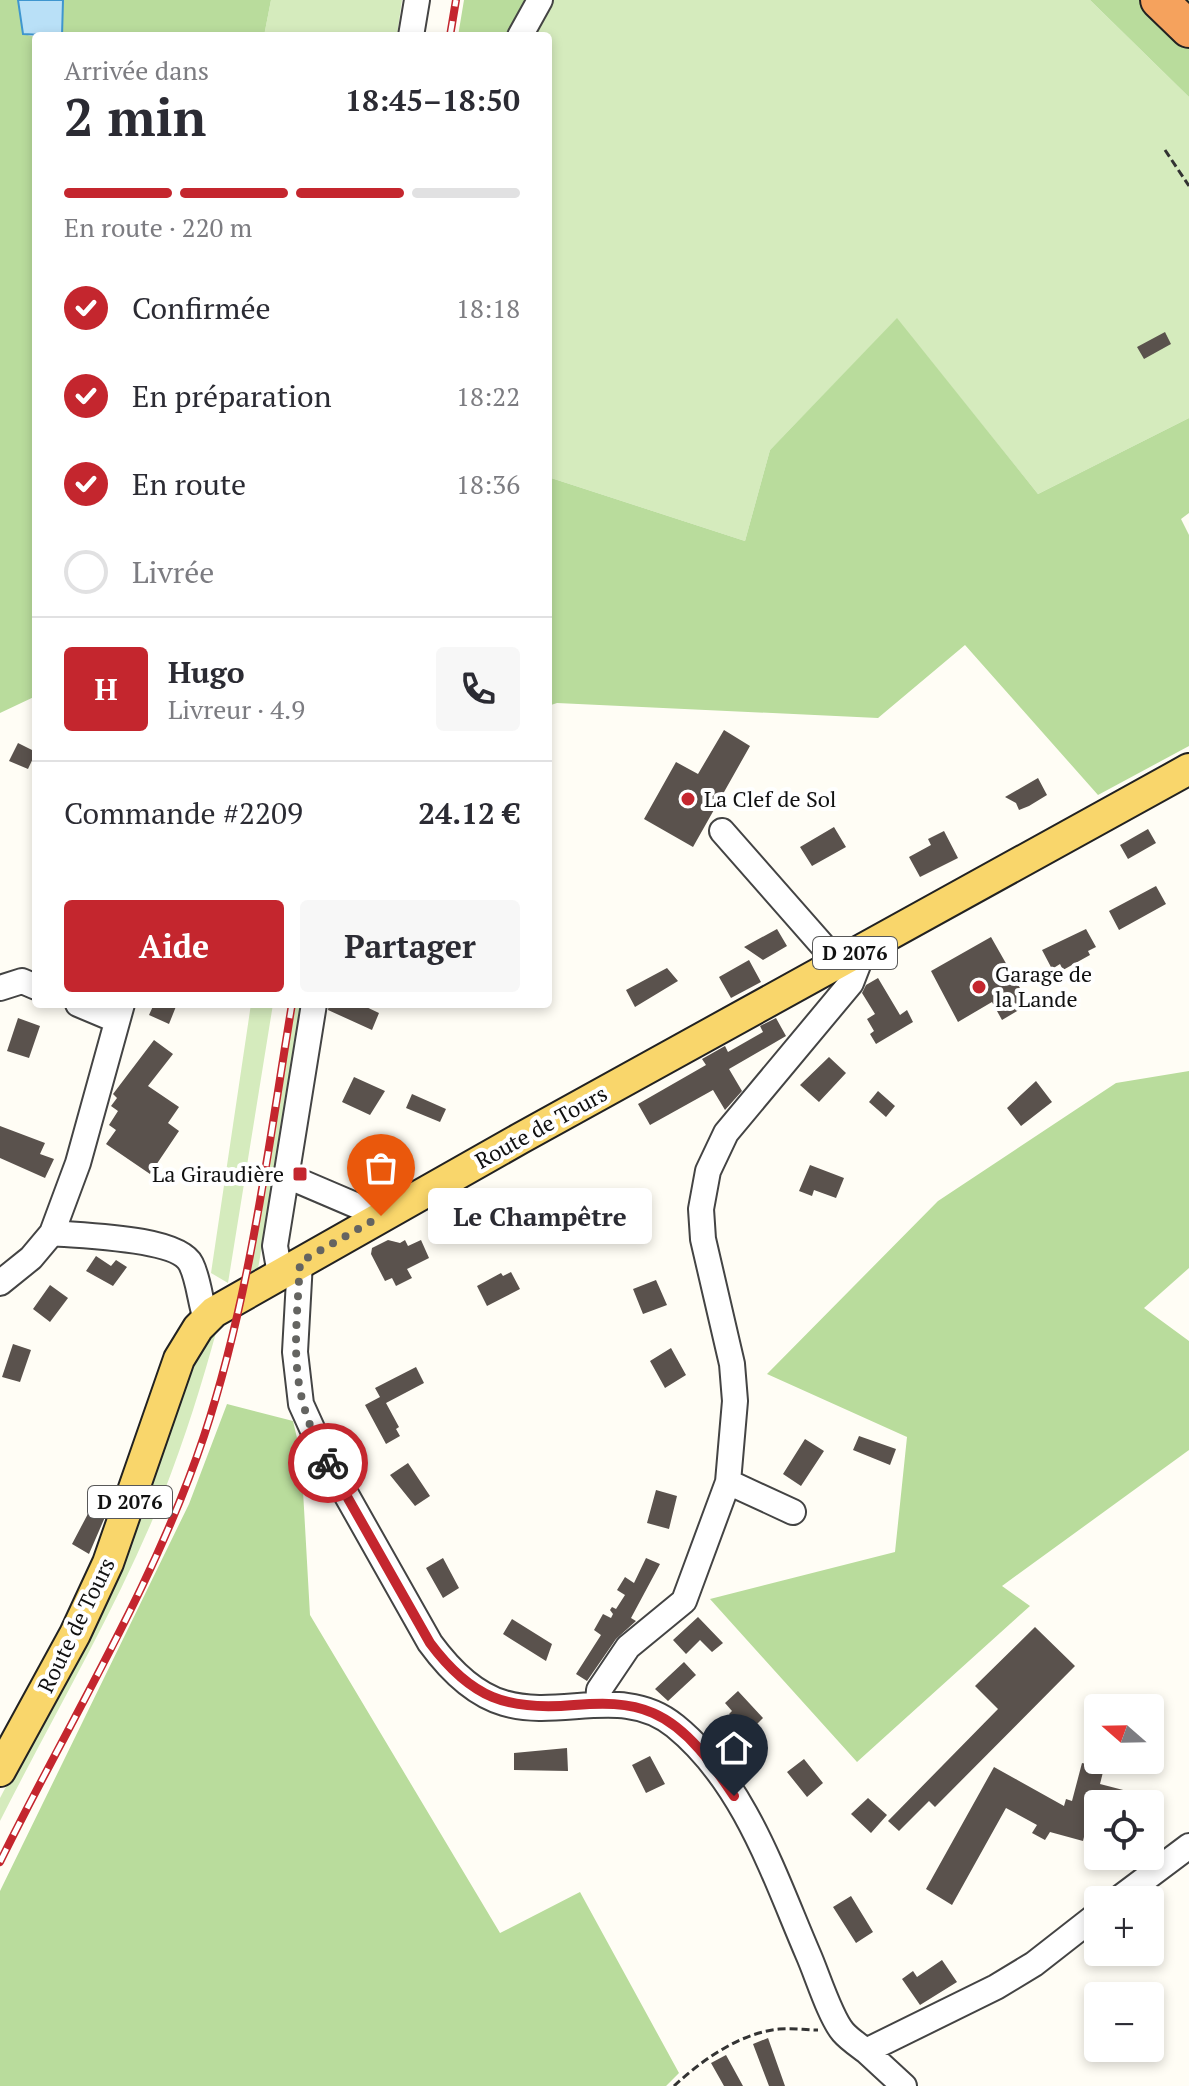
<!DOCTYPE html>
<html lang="fr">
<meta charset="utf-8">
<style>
:root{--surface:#fff;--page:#f7f7f7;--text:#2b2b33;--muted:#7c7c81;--line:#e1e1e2;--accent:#c4262e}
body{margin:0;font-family:"PT Serif",serif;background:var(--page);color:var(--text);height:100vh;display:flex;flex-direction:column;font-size:30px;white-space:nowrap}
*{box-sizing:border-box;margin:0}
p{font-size:26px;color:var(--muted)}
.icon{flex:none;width:44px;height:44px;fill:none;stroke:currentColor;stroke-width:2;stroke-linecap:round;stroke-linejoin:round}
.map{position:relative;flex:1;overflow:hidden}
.side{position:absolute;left:32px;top:32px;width:520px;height:976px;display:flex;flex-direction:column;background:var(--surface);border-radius:8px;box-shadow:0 4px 12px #0003}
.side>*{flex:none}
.needle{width:52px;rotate:290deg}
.fabs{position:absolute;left:1084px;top:1694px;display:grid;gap:16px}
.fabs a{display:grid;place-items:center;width:80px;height:80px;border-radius:8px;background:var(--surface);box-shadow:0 4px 12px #0003;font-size:40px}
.pin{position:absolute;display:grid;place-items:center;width:68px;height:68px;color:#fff;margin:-82px -34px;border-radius:50% 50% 50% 0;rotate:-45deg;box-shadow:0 0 8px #0007}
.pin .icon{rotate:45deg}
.courier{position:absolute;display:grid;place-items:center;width:80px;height:80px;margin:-40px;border:6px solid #c4262e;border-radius:50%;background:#fff;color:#222;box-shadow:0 2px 10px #0007}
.bubble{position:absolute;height:56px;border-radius:8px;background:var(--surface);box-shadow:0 4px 12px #0003;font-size:26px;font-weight:600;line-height:56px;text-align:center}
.overview em{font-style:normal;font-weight:600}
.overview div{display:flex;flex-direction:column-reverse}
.overview{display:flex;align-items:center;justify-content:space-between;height:136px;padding:0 32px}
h1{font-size:52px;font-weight:600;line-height:60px}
.bar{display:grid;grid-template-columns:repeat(4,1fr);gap:12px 8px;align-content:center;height:96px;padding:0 32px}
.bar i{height:10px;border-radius:6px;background:var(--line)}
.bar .on{background:var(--accent)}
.bar p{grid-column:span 4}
.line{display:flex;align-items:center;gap:20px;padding:0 32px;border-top:2px solid var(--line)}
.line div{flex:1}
.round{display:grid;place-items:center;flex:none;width:84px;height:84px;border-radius:8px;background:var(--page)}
ol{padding:0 32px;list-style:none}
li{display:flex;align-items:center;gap:24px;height:88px}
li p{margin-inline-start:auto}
li .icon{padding:8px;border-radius:50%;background:var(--accent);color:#fff;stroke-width:4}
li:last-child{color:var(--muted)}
li i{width:44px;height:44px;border:4px solid var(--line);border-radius:50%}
.cta{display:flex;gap:16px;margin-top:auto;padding:16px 32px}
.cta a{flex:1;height:92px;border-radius:8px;background:var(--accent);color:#fff;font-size:32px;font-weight:600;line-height:92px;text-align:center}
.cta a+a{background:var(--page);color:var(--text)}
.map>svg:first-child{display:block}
</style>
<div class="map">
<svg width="1189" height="2086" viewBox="0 0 1189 2086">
<rect width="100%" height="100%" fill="#fffdf5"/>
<path fill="#d5ebbd" d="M271,0H402L397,36H264Z
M554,0H1090L1189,97V418L1038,494L897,319L770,450L745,541L548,477V36H534Z
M251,1004H273L228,1283L211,1273Z
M295,1004H303L258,1269L249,1272Z
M217,1329C202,1384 185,1438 164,1492C119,1605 55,1712 0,1821V1798L43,1716L191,1366Z"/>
<path fill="#b9dc9c" d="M0,0H18L23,34L36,37V696L0,713Z
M63,0H271L264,36H62Z
M464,0H554L534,36H458Z
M1090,0H1189V97Z
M897,318L1038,494L1189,418V513L1181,519L1189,535V746L1098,795L965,645L878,718L557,703L548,706V477L745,541L770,450Z
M1189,1071V1268L1144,1308L1189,1341V1450L1002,1586L1030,1606L857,1762L710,1599L895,1552L907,1437L767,1374L938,1201L1116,1083Z
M227,1404L293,1421L301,1455L310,1615L500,1933L580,1892L679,2073L666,2086H0V1891L189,1504Z"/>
<path fill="#b9e0f7" stroke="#3f96cf" stroke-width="2" d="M18,0H63L62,36L23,34Z"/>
<path fill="#5a524d" d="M1165,332L1171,344L1144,359L1137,347Z
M724,730L750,746L693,847L644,819L676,762L698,774Z
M18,743L36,752L28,769L9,761Z
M1038,778L1047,795L1029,806L1019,810L1016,803L1005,797Z
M834,827L846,847L812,866L800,847Z
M1148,829L1156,843L1128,859L1120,845Z
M944,831L958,858L920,877L909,857L931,845L928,839Z
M1156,886L1166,904L1119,930L1109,911Z
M777,929L787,946L763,960L744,947Z
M1086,929L1096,947L1088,951L1090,955L1063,970L1060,964L1052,969L1042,950Z
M991,937L1029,1004L1002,1020L992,1002L958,1022L931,971Z
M749,960L761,982L731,998L719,977Z
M667,968L678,981L635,1007L626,990Z
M878,978L900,1015L907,1010L913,1022L876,1044L870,1034L874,1031L867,1019L875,1014L862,993L866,985Z
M154,1004H177L169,1024L149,1015Z
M329,1004H360L379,1013L372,1030L328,1010Z
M18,1018L40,1026L29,1058L7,1051Z
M776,1018L786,1036L729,1069L742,1091L725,1110L713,1090L650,1125L638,1104L706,1065L702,1059L725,1046L728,1052L763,1032L760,1026Z
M154,1040L173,1054L148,1086L179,1107L168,1123L179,1131L150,1174L106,1144L116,1130L109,1125L118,1111L111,1106L117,1098L113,1094Z
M829,1057L846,1073L819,1102L800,1085Z
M354,1077L385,1091L370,1115L342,1102Z
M1036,1081L1052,1102L1021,1126L1007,1108Z
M878,1091L895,1106L886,1117L869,1102Z
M412,1094L446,1109L440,1122L406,1108Z
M0,1126L45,1143L40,1154L54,1159L45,1178L0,1158Z
M810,1165L844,1178L836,1198L814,1190L812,1196L799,1191Z
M604,1193L613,1212L583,1229L573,1210Z
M388,1240L400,1243L405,1240L408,1246L421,1240L429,1258L407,1269L412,1278L396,1286L392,1278L385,1281L371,1254L372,1248Z
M96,1256L111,1266L116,1260L127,1267L113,1286L86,1271Z
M511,1272L520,1289L487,1306L477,1286L501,1273L503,1276Z
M656,1280L667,1305L643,1314L633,1289Z
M50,1285L68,1298L50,1322L33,1309Z
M13,1344L31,1350L20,1382L2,1377Z
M671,1348L686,1375L665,1388L650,1361Z
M416,1367L424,1383L386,1403L399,1427L396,1429L400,1436L386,1444L365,1405L380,1397L375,1388Z
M859,1436L896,1449L890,1465L853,1450Z
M805,1439L824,1451L801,1486L783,1474Z
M408,1463L430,1496L415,1506L390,1475Z
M656,1490L677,1496L669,1529L647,1523Z
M91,1508L105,1517L89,1554L72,1544Z
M443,1558L459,1588L443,1598L426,1568Z
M646,1558L660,1564L631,1618L636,1621L616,1639L587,1681L576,1674L601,1635L594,1630L603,1614L611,1618L613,1614L610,1610L612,1607L616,1609L625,1595L617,1590L625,1577L634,1583Z
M698,1617L723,1643L712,1652L700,1640L686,1654L673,1640Z
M512,1619L552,1644L546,1661L503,1634Z
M1035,1627L1075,1666L935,1807L929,1801L899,1831L888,1821L998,1709L975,1686Z
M684,1662L696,1675L668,1701L655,1689Z
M738,1691L763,1718L747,1734L729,1714L732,1711L725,1703Z
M567,1748L568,1771L514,1770V1753Z
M650,1756L665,1784L646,1793L632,1765Z
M804,1759L823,1783L807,1797L787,1772Z
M1082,1763L1104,1768L1100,1784L1158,1799V1804H1125L1098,1797L1089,1834L1085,1833L1083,1841L1050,1832L1045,1840L1032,1833L1037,1825L1006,1808L952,1905L926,1889L994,1767L1064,1806L1066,1799L1072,1801Z
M868,1798L887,1815L871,1833L851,1814Z
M851,1896L873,1932L856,1943L833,1907Z
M942,1960L957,1982L920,2005L902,1979L913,1971L917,1977Z
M768,2038L785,2086H769L753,2044Z
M726,2055L743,2086H724L711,2063Z"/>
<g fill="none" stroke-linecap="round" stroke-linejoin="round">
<defs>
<path id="minor" d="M411,36L417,0
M520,36L540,0
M722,831L838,963
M0,988L22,981L36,987
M78,1004L116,1020
M285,1175L381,1216
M52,1233L78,1163L122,1004
M300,1262L295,1352L301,1404L325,1457L430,1643C449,1669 473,1694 504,1703C561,1720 624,1684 675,1726C744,1782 774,1875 808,1954C817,1974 830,2017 843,2032C849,2039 858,2045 866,2051L996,1987L1034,1964L1098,1914
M280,1274L275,1246L314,1004
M0,1283L31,1258L52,1233C81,1236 178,1237 191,1264C199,1280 200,1302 206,1319
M728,1482L793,1512
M598,1703L599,1690L628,1647L684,1601L728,1482L735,1401L732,1364L703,1239L701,1209L708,1171L726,1133L851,983L858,965L856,952
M1117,1900L1189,1846
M866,2051L904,2086"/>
<path id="major" d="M0,1771L75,1634L108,1563L179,1359L198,1328L214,1312L521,1138L1189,769"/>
<path id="highway" d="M1159,0L1189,29"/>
</defs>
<use href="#minor" stroke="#444" stroke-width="28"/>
<use href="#major" stroke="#222" stroke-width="34"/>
<use href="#highway" stroke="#222" stroke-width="40"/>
<path stroke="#333" stroke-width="3" stroke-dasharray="8 4" stroke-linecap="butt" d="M1165,150L1189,186
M674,2086C702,2060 740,2033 779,2029C792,2028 805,2030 818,2030"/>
<use href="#minor" stroke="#fff" stroke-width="24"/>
<use href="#major" stroke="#f9d66b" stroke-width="30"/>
<use href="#highway" stroke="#f5a25d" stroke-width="36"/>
<defs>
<path id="rail" d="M450,36L456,0
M0,1862C69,1721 154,1586 204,1436C250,1297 268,1149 292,1004"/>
</defs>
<use href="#rail" stroke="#c4262e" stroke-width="8"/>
<use href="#rail" stroke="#fff" stroke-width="5" stroke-dasharray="15" stroke-linecap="butt"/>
</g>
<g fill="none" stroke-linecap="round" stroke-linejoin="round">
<path stroke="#646461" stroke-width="8" stroke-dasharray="0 14.4" d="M328,1463C286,1388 296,1343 300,1262L381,1216"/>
<path stroke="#c4262e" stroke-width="10" d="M328,1463L430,1643C471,1698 507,1711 574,1705C601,1703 628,1702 653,1713C688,1728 714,1766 734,1796"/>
</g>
<g fill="#c4262e" stroke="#fff" stroke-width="3">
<circle cx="688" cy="799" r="8"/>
<circle cx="979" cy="987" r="8"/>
<rect x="292" y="1166" width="16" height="16" rx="4"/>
</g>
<g text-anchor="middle" stroke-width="8" stroke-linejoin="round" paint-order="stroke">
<g fill="#fff" stroke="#585858" stroke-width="2">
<rect x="813" y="937" width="84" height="32" rx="6"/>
<rect x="88" y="1486" width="84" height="32" rx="6"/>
</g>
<g font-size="20" font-weight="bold" fill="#111">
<text x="855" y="960">D 2076</text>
<text x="130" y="1509">D 2076</text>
</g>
<g font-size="22" fill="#111" stroke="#fff" text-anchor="start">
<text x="704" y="807">La Clef de Sol</text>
<text x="995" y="982">Garage de<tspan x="995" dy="25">la Lande</tspan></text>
<text x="284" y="1182" text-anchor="end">La Giraudière</text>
</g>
<g font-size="22" fill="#111" stroke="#fff">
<text transform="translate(541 1127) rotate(-29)" y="8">Route de Tours</text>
<text transform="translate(76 1625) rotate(-64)" y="8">Route de Tours</text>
</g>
</g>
</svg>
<div class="fabs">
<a><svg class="needle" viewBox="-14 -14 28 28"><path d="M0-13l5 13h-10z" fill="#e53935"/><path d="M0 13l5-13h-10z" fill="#7c7c81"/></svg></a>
<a><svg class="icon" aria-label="locate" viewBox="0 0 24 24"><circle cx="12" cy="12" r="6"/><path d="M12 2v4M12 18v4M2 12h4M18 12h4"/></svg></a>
<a>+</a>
<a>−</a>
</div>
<div class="pin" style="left:381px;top:1216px;background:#ea580c"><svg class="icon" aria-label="bag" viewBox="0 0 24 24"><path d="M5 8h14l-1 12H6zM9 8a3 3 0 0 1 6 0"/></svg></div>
<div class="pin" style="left:734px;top:1796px;background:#1f2937"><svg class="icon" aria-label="home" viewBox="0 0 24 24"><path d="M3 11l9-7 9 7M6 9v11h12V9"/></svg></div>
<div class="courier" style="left:328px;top:1463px"><svg class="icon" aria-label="bike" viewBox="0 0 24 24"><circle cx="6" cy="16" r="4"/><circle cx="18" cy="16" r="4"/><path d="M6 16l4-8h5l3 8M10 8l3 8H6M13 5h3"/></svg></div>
<div class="bubble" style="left:428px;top:1188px;width:224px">Le Champêtre</div>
<section class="side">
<div class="overview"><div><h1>2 min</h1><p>Arrivée dans</p></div><em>18:45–18:50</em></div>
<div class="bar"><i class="on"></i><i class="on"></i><i class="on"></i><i></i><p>En route · 220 m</p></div>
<ol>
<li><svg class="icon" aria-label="check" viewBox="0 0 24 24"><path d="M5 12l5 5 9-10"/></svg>Confirmée<p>18:18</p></li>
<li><svg class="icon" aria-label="check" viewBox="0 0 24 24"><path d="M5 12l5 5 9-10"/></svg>En préparation<p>18:22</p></li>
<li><svg class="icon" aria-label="check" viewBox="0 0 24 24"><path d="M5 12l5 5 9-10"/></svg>En route<p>18:36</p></li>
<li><i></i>Livrée</li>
</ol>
<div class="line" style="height:144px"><b class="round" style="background:var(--accent);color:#fff">H</b><div><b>Hugo</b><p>Livreur · 4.9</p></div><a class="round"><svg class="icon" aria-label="phone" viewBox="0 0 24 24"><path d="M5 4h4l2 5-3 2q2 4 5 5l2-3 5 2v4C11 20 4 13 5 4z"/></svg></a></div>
<div class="line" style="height:104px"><div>Commande #2209</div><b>24.12 €</b></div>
<div class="cta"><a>Aide</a><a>Partager</a></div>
</section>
</div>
